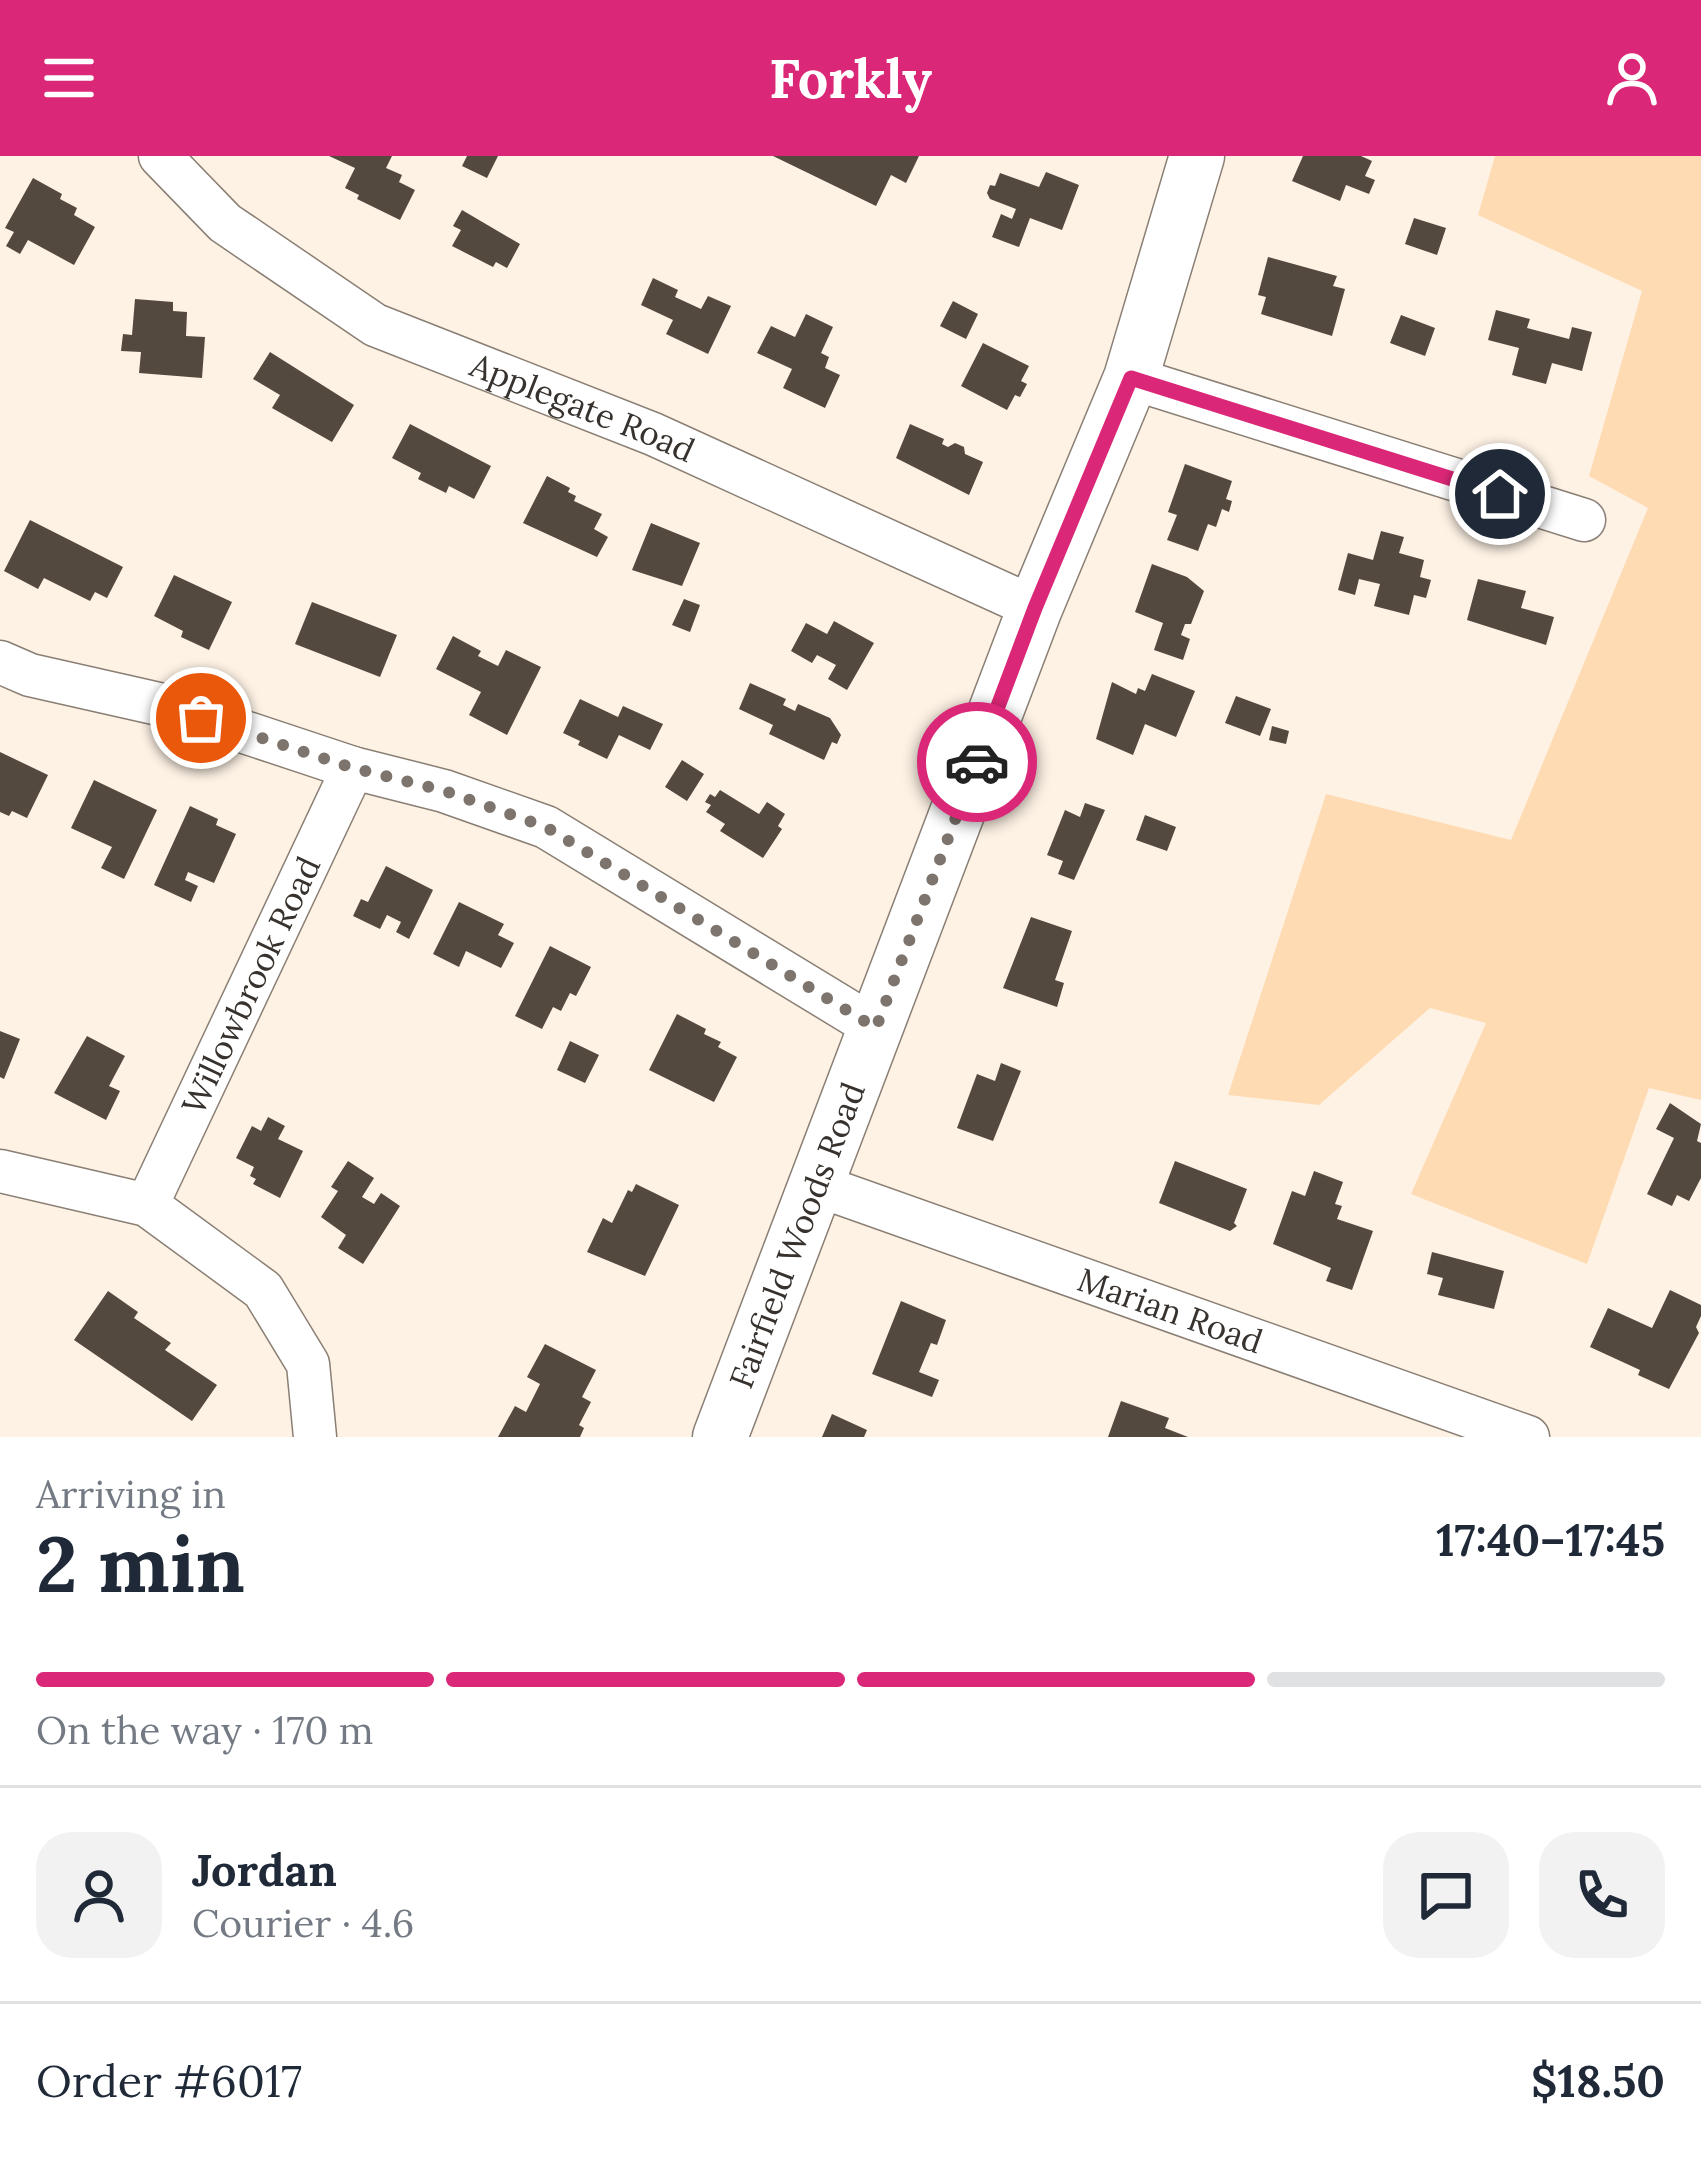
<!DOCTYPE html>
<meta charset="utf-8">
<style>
:root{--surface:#fff;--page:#f2f2f3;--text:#1f2937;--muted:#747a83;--line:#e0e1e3;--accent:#db2777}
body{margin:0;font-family:Lora,serif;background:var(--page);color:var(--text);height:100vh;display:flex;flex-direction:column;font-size:45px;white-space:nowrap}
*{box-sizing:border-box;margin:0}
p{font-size:39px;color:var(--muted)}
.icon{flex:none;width:66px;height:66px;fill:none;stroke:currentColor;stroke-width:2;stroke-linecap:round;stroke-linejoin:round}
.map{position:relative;height:1281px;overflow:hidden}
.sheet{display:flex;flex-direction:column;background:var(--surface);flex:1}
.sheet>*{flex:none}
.pin{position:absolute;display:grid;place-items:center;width:102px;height:102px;color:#fff;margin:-51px;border:6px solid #fff;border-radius:50%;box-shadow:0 3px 12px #0007}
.courier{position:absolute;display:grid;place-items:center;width:120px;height:120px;margin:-60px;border:9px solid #db2777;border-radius:50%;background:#fff;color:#222;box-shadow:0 3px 15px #0007}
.headline em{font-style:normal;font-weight:800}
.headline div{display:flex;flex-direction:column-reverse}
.headline{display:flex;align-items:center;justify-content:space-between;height:204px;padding:0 36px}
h1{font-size:78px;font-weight:800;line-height:90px}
.bar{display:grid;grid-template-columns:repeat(4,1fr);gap:18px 12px;align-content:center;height:144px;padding:0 36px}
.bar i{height:15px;border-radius:9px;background:var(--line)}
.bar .current{background:var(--accent)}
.bar p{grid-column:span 4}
.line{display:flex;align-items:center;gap:30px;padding:0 36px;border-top:3px solid var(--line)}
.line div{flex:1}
.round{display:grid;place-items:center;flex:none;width:126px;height:126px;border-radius:36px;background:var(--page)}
header{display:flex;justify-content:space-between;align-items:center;height:156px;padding:0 36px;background:var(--accent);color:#fff;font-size:54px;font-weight:800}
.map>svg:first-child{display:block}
</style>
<header><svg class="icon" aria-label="menu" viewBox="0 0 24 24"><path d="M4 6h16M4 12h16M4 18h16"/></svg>Forkly<svg class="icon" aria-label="person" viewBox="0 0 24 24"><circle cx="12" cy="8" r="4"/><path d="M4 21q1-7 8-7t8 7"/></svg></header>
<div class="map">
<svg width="1701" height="1281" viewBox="0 0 1701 1281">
<rect width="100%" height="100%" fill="#fef2e5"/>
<path fill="#ffdbb4" d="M1495,0H1701V944L1649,932L1587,1108L1411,1038L1486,867L1430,852L1319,949L1228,939L1326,638L1511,684L1648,352L1589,320L1642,135L1478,59Z"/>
<path fill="#53493f" d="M329,0H392L386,12L402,19L399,26L415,34L400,64L357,43L359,39L345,32L355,12Z
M467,0H498L487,22L462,10Z
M773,0H919L906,27L891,19L876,50Z
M1303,0H1361L1372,5L1365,20L1375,24L1369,38L1346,29L1340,45L1292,25Z
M1046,16L1079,29L1062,74L1030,62L1019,91L992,81L1001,58L1012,63L1016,53L990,43L987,37L990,29L995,30L1000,17L1039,31Z
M33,22L62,38L60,43L77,52L74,59L95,71L74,109L28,84L20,98L6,90L14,76L5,72Z
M462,54L520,88L507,112L496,106L493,111L452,90L461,74L453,70Z
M1414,62L1446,72L1437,99L1405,88Z
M1268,101L1337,120L1333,130L1345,133L1332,180L1261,158L1266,141L1258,139Z
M653,122L678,134L675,141L701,153L708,140L731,150L708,198L666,178L673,164L641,149Z
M135,143L173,146V155L187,156L186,180L205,181L202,222L139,217L141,196L121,195L123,178L132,179Z
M953,145L978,158L966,183L940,170Z
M1496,154L1530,163L1527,172L1569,183L1572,171L1592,176L1582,215L1552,207L1546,228L1512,219L1519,192L1488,184Z
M806,158L833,171L821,197L829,201L825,212L840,219L825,252L783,232L792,213L757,197L771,170L795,181Z
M1401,159L1435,172L1425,200L1390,187Z
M983,187L1029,210L1021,225L1027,228L1020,241L1015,239L1007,254L961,230Z
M270,196L354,249L332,286L272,252L280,239L253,223Z
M410,268L491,310L474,343L449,330L446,337L418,323L421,317L392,302Z
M910,268L944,283L942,288L948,291L955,287L964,291L965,298L983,306L969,339L896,302Z
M1185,308L1232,325L1226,343L1232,345L1229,356L1222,353L1216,371L1208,368L1198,395L1167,384L1177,359L1168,356Z
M547,320L570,332L568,336L576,340L574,345L602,358L594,373L608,381L597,401L523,367Z
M30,364L123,411L107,442L95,436L90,445L44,422L38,433L4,415Z
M651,367L700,387L682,430L632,414Z
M1381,375L1404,381L1399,397L1424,404L1420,421L1431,424L1426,442L1414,439L1409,459L1374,450L1380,428L1359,423L1355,439L1338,434L1348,397L1373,404Z
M1152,408L1187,421L1204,435L1191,468H1185L1181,479L1190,483L1183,504L1154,494L1163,467L1135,456Z
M174,419L232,446L209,494L181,481L183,475L154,460Z
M1478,423L1526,435L1521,452L1554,461L1546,489L1467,464Z
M684,443L700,449L690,476L672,469Z
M312,446L397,479L380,521L295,488Z
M834,465L874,487L847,534L828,523L836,509L817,499L812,507L791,495L806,467L827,478Z
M453,480L481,495L478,500L498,510L506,494L541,511L507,579L469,559L481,536L436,513Z
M1152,518L1195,535L1176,581L1145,568L1133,599L1096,583L1112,526L1136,538L1138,532L1145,535Z
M750,527L786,543L783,549L795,555L798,548L830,562L841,579L837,588L832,586L824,604L769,578L773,569L739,553Z
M1236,540L1271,553L1260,580L1225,567Z
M580,543L618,561L623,550L663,568L650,594L619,579L607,603L578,589L580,585L563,577Z
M1272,570L1289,575L1286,588L1269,584Z
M0,596L48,619L27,662L12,655L9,660L0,656Z
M682,604L704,618L687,645L665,631Z
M94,624L157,654L124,723L101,712L112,691L71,672Z
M720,634L759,658L767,646L785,658L778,670L782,673L763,702L720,675L725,668L706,656L711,649L705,646L710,638L715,641Z
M1085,647L1105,654L1074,724L1058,718L1063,705L1047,699L1065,654L1080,661Z
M190,650L218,663L216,669L236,678L214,727L188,716L185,724L198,730L191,746L154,729Z
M1145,659L1176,671L1167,695L1136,684Z
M386,710L433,734L409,783L396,776L401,766L387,759L380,773L353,760L361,743L368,746Z
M459,746L504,768L498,779L514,787L501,812L466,795L459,811L433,798Z
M1031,761L1072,775L1055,824L1064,827L1057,851L1003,832Z
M550,790L591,811L576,840L570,837L561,855L553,851L542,873L515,860Z
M677,858L706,873L704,878L721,886L718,891L737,901L714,946L649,914Z
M0,875L20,883L4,923L0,921Z
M87,880L125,900L109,930L120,935L106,964L54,937Z
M570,885L599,899L585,927L557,914Z
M1001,907L1021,915L993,985L957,972L977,918L995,925Z
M1670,947L1701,968L1697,985L1701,987V1022L1689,1045L1677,1039L1672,1050L1647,1038L1674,982L1656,973Z
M268,961L285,970L278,983L303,995L280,1042L253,1028L256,1023L250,1020L254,1011L236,1002L252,970L261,975Z
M348,1005L374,1022L362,1041L374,1048L381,1037L400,1050L363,1108L338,1092L346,1079L321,1061L338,1035L331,1031Z
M1175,1005L1247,1033L1234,1067L1237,1070L1230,1075L1159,1047Z
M1314,1015L1343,1026L1335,1048L1342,1050L1337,1063L1373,1075L1352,1134L1326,1125L1331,1112L1273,1088L1292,1035L1305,1040Z
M636,1028L679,1049L645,1120L587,1096L603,1062L612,1067L628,1034L632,1036Z
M1432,1096L1504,1115L1494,1153L1438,1139L1443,1122L1427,1118Z
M1670,1134L1701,1149V1160L1696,1171L1699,1177L1669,1233L1638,1219L1640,1214L1590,1191L1608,1152L1652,1172Z
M108,1135L138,1156L134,1162L171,1187L165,1194L217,1229L192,1265L74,1184Z
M901,1145L946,1164L937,1189L931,1187L919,1216L939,1224L932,1241L872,1218Z
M545,1188L596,1214L582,1241L591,1246L579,1269L584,1272L580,1281H498L515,1250L526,1256L540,1228L527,1221Z
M1121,1245L1169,1262L1165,1272L1188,1281H1108Z
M832,1258L867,1274L864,1281H822Z"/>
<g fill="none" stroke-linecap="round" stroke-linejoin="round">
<defs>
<g id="minor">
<path id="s1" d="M160,0L225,67L375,169L653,278L1035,452"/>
<path d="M1131,222L1584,364"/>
<path d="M0,506L30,519L163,549L353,612L444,635L546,671L876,872"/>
<path d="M0,1015L147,1049L263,1134L308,1208L315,1281"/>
<path id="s2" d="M814,1028L1528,1281"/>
<path id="s3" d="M147,1049L353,612"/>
</g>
<g id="major">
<path id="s4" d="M720,1281L1035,452L1131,222L1197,0"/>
</g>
</defs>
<use href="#minor" stroke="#8a7f74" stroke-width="45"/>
<use href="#major" stroke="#8a7f74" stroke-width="57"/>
<use href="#minor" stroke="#fff" stroke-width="42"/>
<use href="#major" stroke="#fff" stroke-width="54"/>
</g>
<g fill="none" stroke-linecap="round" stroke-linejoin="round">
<path stroke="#7d756d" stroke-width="12" stroke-dasharray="0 21.6" d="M201,562L353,612L445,635L546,671L876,872L977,606"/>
<path stroke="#db2777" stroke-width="15" d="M977,606L1035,452L1131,222L1500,338"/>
</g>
<g text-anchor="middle" stroke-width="12" stroke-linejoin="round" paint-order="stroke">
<g font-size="33" fill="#37322d" stroke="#fef2e5">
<text dy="12" stroke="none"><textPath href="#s1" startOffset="498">Applegate Road</textPath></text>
<text dy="12" stroke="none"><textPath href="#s3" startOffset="243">Willowbrook Road</textPath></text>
<text dy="12" stroke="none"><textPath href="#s4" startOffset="216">Fairfield Woods Road</textPath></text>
<text dy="12" stroke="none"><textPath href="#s2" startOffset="378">Marian Road</textPath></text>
</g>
</g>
</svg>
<div class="pin" style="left:201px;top:562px;background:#ea580c"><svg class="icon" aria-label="bag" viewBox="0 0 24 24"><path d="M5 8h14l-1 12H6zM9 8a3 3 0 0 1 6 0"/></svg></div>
<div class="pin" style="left:1500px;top:338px;background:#1f2937"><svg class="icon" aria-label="home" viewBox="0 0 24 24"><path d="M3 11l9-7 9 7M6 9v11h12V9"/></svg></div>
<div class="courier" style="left:977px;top:606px"><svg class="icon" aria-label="car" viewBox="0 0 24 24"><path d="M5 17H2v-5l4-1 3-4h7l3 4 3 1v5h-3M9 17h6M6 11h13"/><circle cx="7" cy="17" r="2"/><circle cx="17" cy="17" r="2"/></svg></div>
</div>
<section class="sheet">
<div class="headline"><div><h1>2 min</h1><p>Arriving in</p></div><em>17:40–17:45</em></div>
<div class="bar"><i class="current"></i><i class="current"></i><i class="current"></i><i></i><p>On the way · 170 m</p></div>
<div class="line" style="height:216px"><a class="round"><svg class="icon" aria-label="person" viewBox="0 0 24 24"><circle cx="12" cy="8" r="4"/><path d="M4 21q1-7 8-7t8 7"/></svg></a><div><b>Jordan</b><p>Courier · 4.6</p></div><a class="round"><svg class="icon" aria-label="chat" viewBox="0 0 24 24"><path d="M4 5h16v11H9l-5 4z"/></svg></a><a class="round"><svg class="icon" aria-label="phone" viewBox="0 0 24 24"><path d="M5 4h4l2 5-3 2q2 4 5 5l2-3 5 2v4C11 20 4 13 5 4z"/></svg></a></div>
<div class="line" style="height:156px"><div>Order #6017</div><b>$18.50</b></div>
</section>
